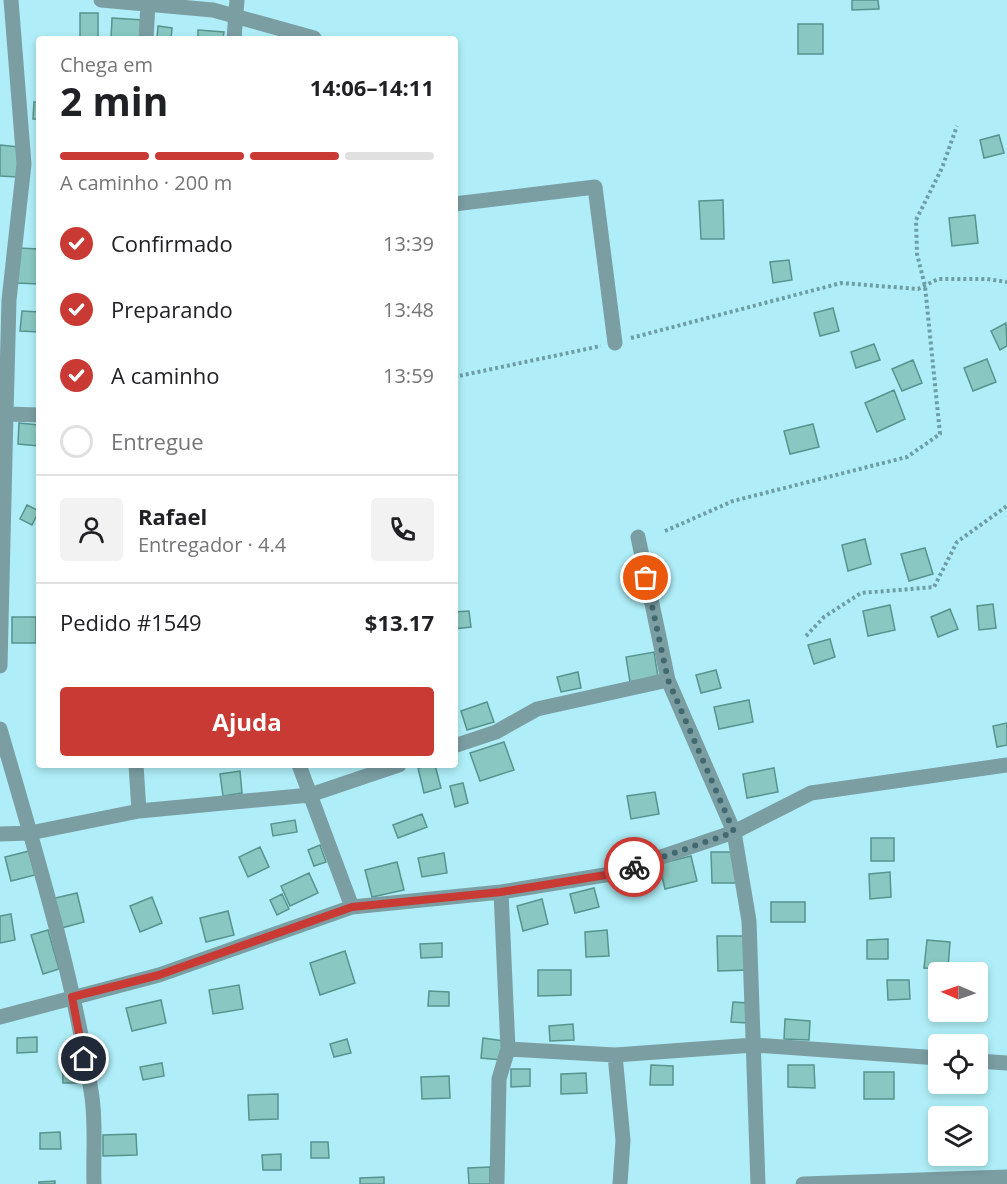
<!DOCTYPE html>
<html lang="pt">
<meta charset="utf-8">
<style>
:root{--surface:#fff;--page:#f2f2f2;--text:#202124;--muted:#757577;--line:#e0e0e0;--accent:#c83a33}
body{margin:0;font-family:"Open Sans",sans-serif;background:var(--page);color:var(--text);height:100vh;display:flex;flex-direction:column;font-size:22px;white-space:nowrap}
*{box-sizing:border-box;margin:0}
p{font-size:20px;color:var(--muted)}
.icon{flex:none;width:33px;height:33px;fill:none;stroke:currentColor;stroke-width:2;stroke-linecap:round;stroke-linejoin:round}
.map{position:relative;flex:1;overflow:hidden}
.drawer{position:absolute;left:36px;top:36px;width:422px;height:732px;display:flex;flex-direction:column;background:var(--surface);border-radius:6px;box-shadow:0 3px 9px #0003}
.drawer>*{flex:none}
.needle{width:39px;rotate:272deg}
.buttons{position:absolute;left:928px;top:962px;display:grid;gap:12px}
.buttons a{display:grid;place-items:center;width:60px;height:60px;border-radius:6px;background:var(--surface);box-shadow:0 3px 9px #0003;font-size:30px}
.pin{position:absolute;display:grid;place-items:center;width:51px;height:51px;color:#fff;margin:-26px;border:3px solid #fff;border-radius:50%;box-shadow:0 2px 6px #0007}
.courier{position:absolute;display:grid;place-items:center;width:60px;height:60px;margin:-30px;border:4px solid #c83a33;border-radius:50%;background:#fff;color:#222;box-shadow:0 2px 8px #0007}
.summary em{font-style:normal;font-weight:700}
.summary div{display:flex;flex-direction:column-reverse}
.summary{display:flex;align-items:center;justify-content:space-between;height:102px;padding:0 24px}
h1{font-size:39px;font-weight:700;line-height:45px}
.bar{display:grid;grid-template-columns:repeat(4,1fr);gap:9px 6px;align-content:center;height:72px;padding:0 24px}
.bar i{height:8px;border-radius:4px;background:var(--line)}
.bar .on{background:var(--accent)}
.bar p{grid-column:span 4}
.line{display:flex;align-items:center;gap:15px;padding:0 24px;border-top:2px solid var(--line)}
.line div{flex:1}
.round{display:grid;place-items:center;flex:none;width:63px;height:63px;border-radius:6px;background:var(--page)}
ol{padding:0 24px;list-style:none}
li{display:flex;align-items:center;gap:18px;height:66px}
li p{margin-inline-start:auto}
li .icon{padding:6px;border-radius:50%;background:var(--accent);color:#fff;stroke-width:4}
li:last-child{color:var(--muted)}
li i{width:33px;height:33px;border:3px solid var(--line);border-radius:50%}
.action{display:flex;gap:12px;margin-top:auto;padding:12px 24px}
.action a{flex:1;height:69px;border-radius:6px;background:var(--accent);color:#fff;font-size:24px;font-weight:700;line-height:69px;text-align:center}
.map>svg:first-child{display:block}
</style>
<div class="map">
<svg width="1007" height="1184" viewBox="0 0 1007 1184">
<rect width="100%" height="100%" fill="#afeef8"/>
<path fill="#89c8c2" stroke="#56948e" stroke-width="1.5" d="M852,0H878L879,9L852,10Z
M80,13H98V39H80Z
M112,18L143,20L142,39H111Z
M798,24H823V54H798Z
M158,26L172,28L171,39H157Z
M198,30L224,32L223,39H198Z
M34,102H39V119H33Z
M999,135L1004,153L984,158L980,140Z
M0,145L19,147L17,177L0,176Z
M723,200L724,239H701L699,201Z
M975,215L978,243L952,246L949,218Z
M18,248L39,249V284L16,283Z
M789,260L792,280L773,283L770,262Z
M833,308L839,331L820,336L814,313Z
M22,311L39,312V332L20,331Z
M1006,323L1007,346L1000,350L991,331Z
M874,344L880,360L856,368L851,352Z
M987,359L996,382L973,391L964,368Z
M913,360L922,383L902,391L892,369Z
M894,390L905,419L877,432L865,403Z
M19,423L39,425V446L18,444Z
M813,424L819,447L790,454L784,431Z
M27,505L39,511L32,525L20,519Z
M865,539L871,564L848,571L842,545Z
M925,548L933,574L909,581L901,554Z
M993,604L996,628L979,630L977,606Z
M890,605L895,630L868,636L863,611Z
M950,609L958,629L938,637L931,617Z
M469,611L471,627L454,629V612Z
M12,617H36V643H12Z
M830,639L835,657L814,664L808,645Z
M654,652L658,677L630,682L626,657Z
M716,670L721,688L701,693L696,675Z
M578,672L581,688L561,692L557,677Z
M749,700L753,722L719,729L714,707Z
M487,702L494,722L467,730L461,711Z
M1007,723V745L997,747L993,726Z
M504,742L514,770L480,781L470,753Z
M435,765L441,788L424,793L418,768Z
M774,768L778,792L747,798L743,774Z
M240,771L242,793L223,796L220,774Z
M463,783L468,803L455,807L450,786Z
M655,792L659,814L631,819L627,796Z
M422,814L427,827L398,838L393,825Z
M295,820L297,832L273,836L271,824Z
M871,838H894V861H871Z
M320,845L326,862L314,866L308,850Z
M260,847L269,867L248,877L239,857Z
M29,851L35,875L11,881L5,857Z
M711,852H736V883H712Z
M444,853L447,873L422,877L418,858Z
M691,856L697,881L665,889L659,864Z
M397,862L404,890L372,897L365,870Z
M890,872L891,897L870,899L869,874Z
M309,873L318,893L290,906L281,886Z
M594,888L599,907L575,913L570,894Z
M77,893L84,922L58,929L51,899Z
M282,894L289,909L277,915L270,900Z
M152,897L162,923L140,932L130,906Z
M542,899L548,924L523,931L517,906Z
M771,902H805V922H771Z
M228,911L234,935L206,942L200,918Z
M11,914L15,940L0,943V916Z
M48,930L59,969L43,974L31,935Z
M607,930L609,956L586,957L585,932Z
M717,936H749V970L718,971Z
M888,939V959H867V940Z
M927,940L950,942L948,969L924,968Z
M442,943V957L421,958L420,944Z
M345,951L355,983L320,995L310,963Z
M538,970H571V995L538,996Z
M887,980H909L910,999L888,1000Z
M239,985L243,1009L213,1014L209,990Z
M429,991L449,992V1006H428Z
M161,1000L166,1023L132,1031L126,1008Z
M733,1002L749,1003L747,1023L731,1022Z
M785,1019L810,1021L809,1040L784,1039Z
M573,1024L574,1040L550,1041L549,1026Z
M37,1037V1052L17,1053V1038Z
M483,1038L504,1041L502,1060L481,1058Z
M347,1039L351,1053L334,1057L330,1044Z
M62,1054H80L81,1083H63Z
M162,1063L164,1076L143,1080L140,1067Z
M651,1065L673,1066V1085H650Z
M788,1065H814L815,1088L788,1087Z
M511,1069H530V1086L511,1087Z
M864,1072H894V1099H864Z
M586,1073L587,1093L561,1094V1074Z
M449,1076L450,1098L422,1099L421,1077Z
M278,1094V1119L249,1120L248,1095Z
M60,1132L61,1149H40V1133Z
M136,1134L137,1155L103,1156V1135Z
M311,1142H328L329,1158H311Z
M281,1154V1170H263L262,1155Z
M490,1167V1184H469L468,1168Z
M384,1177V1184H360V1178Z
M55,1181V1184H39V1182Z"/>
<g fill="none" stroke-linecap="round" stroke-linejoin="round">
<path stroke="#6d9ea5" stroke-width="4" stroke-dasharray="3 3" stroke-linecap="butt" d="M631,338L841,283L918,289L938,279H987L1007,282
M454,377L601,346
M665,531L733,501L907,457L940,434L925,286L917,254L916,220L942,168L957,126
M806,636L824,617L861,593L934,587L957,542L1007,506"/>
<path stroke="#7b9ea3" stroke-width="15" d="M11,0L24,164L9,300L6,414L39,415
M101,0L213,10L314,38
M146,39L148,4
M234,39L237,0
M454,204L595,187L615,343
M0,414H6L0,666
M638,537L668,680L734,832L749,921L758,1184
M0,729C35,850 73,973 92,1097C96,1125 93,1156 94,1184
M454,746L496,732L537,709L668,680
M136,765L139,811
M299,765L352,907
M0,834L30,833L139,811L310,795L399,765
M0,1017L159,975L352,907L501,892L611,874L734,832L811,793L1007,765
M508,1049L615,1055L754,1045L939,1058
M615,1055L623,1140L620,1184
M978,1061L1007,1063
M497,1184L499,1079L508,1049L501,892
M803,1184L1007,1177"/>
</g>
<g fill="none" stroke-linecap="round" stroke-linejoin="round">
<path stroke="#426970" stroke-width="6" stroke-dasharray="0 10.8" d="M634,867L734,832L668,680L646,578"/>
<path stroke="#c83a33" stroke-width="8" d="M84,1059L72,997L159,975L352,907L501,892L612,874L634,867"/>
</g>
</svg>
<div class="buttons">
<a><svg class="needle" viewBox="-14 -14 28 28"><path d="M0-13l5 13h-10z" fill="#e53935"/><path d="M0 13l5-13h-10z" fill="#757577"/></svg></a>
<a><svg class="icon" aria-label="locate" viewBox="0 0 24 24"><circle cx="12" cy="12" r="6"/><path d="M12 2v4M12 18v4M2 12h4M18 12h4"/></svg></a>
<a><svg class="icon" aria-label="layers" viewBox="0 0 24 24"><path d="M12 4l9 5-9 5-9-5zM3 14l9 5 9-5"/></svg></a>
</div>
<div class="pin" style="left:646px;top:578px;background:#ea580c"><svg class="icon" aria-label="bag" viewBox="0 0 24 24"><path d="M5 8h14l-1 12H6zM9 8a3 3 0 0 1 6 0"/></svg></div>
<div class="pin" style="left:84px;top:1059px;background:#1f2937"><svg class="icon" aria-label="home" viewBox="0 0 24 24"><path d="M3 11l9-7 9 7M6 9v11h12V9"/></svg></div>
<div class="courier" style="left:634px;top:867px"><svg class="icon" aria-label="bike" viewBox="0 0 24 24"><circle cx="6" cy="16" r="4"/><circle cx="18" cy="16" r="4"/><path d="M6 16l4-8h5l3 8M10 8l3 8H6M13 5h3"/></svg></div>
<section class="drawer">
<div class="summary"><div><h1>2 min</h1><p>Chega em</p></div><em>14:06–14:11</em></div>
<div class="bar"><i class="on"></i><i class="on"></i><i class="on"></i><i></i><p>A caminho · 200 m</p></div>
<ol>
<li><svg class="icon" aria-label="check" viewBox="0 0 24 24"><path d="M5 12l5 5 9-10"/></svg>Confirmado<p>13:39</p></li>
<li><svg class="icon" aria-label="check" viewBox="0 0 24 24"><path d="M5 12l5 5 9-10"/></svg>Preparando<p>13:48</p></li>
<li><svg class="icon" aria-label="check" viewBox="0 0 24 24"><path d="M5 12l5 5 9-10"/></svg>A caminho<p>13:59</p></li>
<li><i></i>Entregue</li>
</ol>
<div class="line" style="height:108px"><a class="round"><svg class="icon" aria-label="person" viewBox="0 0 24 24"><circle cx="12" cy="8" r="4"/><path d="M4 21q1-7 8-7t8 7"/></svg></a><div><b>Rafael</b><p>Entregador · 4.4</p></div><a class="round"><svg class="icon" aria-label="phone" viewBox="0 0 24 24"><path d="M5 4h4l2 5-3 2q2 4 5 5l2-3 5 2v4C11 20 4 13 5 4z"/></svg></a></div>
<div class="line" style="height:78px"><div>Pedido #1549</div><b>$13.17</b></div>
<div class="action"><a>Ajuda</a></div>
</section>
</div>
